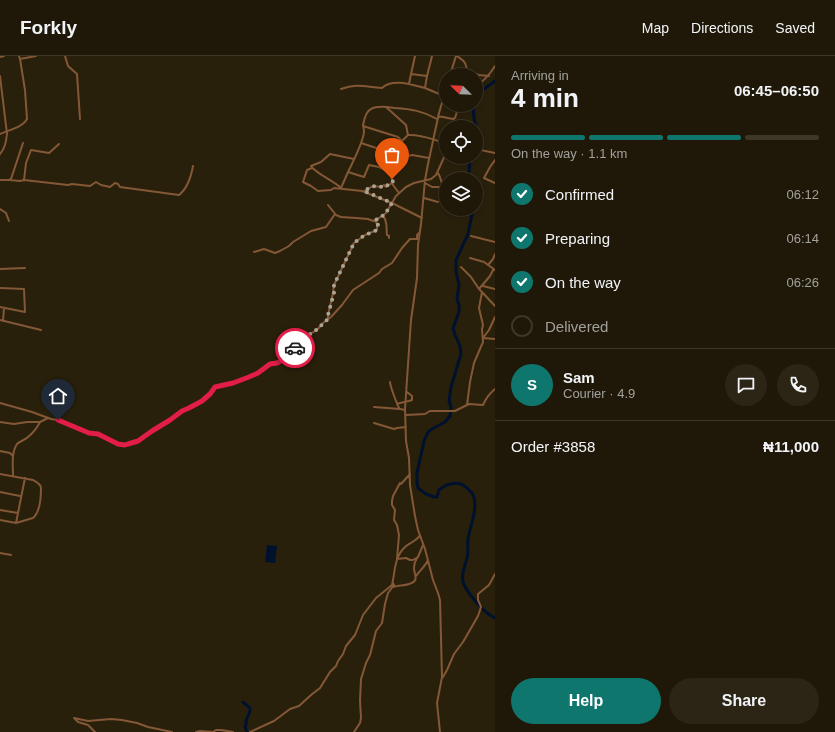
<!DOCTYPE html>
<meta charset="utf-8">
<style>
:root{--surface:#1f1808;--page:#2c2516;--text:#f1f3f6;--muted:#a1a09c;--line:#3c3729;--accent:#0f766e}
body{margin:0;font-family:Helvetica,sans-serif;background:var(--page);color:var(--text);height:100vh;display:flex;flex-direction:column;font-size:15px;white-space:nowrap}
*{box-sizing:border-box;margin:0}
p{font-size:13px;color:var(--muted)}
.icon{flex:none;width:22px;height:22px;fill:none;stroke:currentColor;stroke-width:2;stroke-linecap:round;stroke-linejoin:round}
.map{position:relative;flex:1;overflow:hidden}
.sheet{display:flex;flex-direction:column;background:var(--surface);width:340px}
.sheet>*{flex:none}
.needle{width:26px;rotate:293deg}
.controls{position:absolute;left:439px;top:12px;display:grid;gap:8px}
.controls a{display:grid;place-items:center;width:44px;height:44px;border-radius:50%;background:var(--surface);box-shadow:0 2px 6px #0003,0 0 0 1px var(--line);font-size:20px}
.pin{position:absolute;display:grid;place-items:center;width:34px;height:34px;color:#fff;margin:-41px -17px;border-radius:50% 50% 50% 0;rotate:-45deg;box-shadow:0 0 4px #0007}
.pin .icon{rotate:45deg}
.courier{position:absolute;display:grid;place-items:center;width:40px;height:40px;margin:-20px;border:3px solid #e11d48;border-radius:50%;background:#fff;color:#222;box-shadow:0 1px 5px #0007}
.overview em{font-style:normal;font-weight:700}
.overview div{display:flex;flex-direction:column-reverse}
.overview{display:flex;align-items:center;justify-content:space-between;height:68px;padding:0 16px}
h1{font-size:26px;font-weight:700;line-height:30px}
.bar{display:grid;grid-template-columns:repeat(4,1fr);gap:6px 4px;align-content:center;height:48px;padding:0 16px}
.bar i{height:5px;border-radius:3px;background:var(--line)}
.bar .selected{background:var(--accent)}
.bar p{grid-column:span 4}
.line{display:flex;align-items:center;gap:10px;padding:0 16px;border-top:1px solid var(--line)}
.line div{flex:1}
.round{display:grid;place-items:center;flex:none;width:42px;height:42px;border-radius:21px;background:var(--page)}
ol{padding:0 16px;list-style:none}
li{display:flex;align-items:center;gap:12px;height:44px}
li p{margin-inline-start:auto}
li .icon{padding:4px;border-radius:50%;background:var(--accent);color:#fff;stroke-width:4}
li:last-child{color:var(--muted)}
li i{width:22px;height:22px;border:2px solid var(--line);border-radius:50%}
.button{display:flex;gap:8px;margin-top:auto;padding:8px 16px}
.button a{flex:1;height:46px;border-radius:24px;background:var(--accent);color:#fff;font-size:16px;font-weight:700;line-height:46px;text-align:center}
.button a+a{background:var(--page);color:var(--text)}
header{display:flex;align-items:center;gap:24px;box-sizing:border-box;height:56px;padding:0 20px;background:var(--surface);border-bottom:1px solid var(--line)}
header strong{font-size:19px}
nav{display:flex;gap:22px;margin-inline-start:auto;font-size:14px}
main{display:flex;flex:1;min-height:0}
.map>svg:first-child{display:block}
</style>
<header>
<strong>Forkly</strong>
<nav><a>Map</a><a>Directions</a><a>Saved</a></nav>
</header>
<main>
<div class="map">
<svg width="495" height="676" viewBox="0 0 495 676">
<rect width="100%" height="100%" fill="#29200b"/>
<path fill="#00112e" d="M267,489L277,490L275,507L265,506Z"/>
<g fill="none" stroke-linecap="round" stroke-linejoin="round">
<path stroke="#00112e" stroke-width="3" d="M476,42L480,36L495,25
M473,49L474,62L476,71
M470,123L469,117L470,101
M473,153L468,178L456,204V216L459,229L457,243L459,249V256L453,272L455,279L460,290L461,298L451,331L449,345L451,351L450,360L445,366L432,373L429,375L427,378L424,385L417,417V427L418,432L426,438L434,441H437L439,434C445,429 453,426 461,428C464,429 467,432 469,434C482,444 470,469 468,483C467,489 469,496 467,502C465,510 461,517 463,526C466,536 485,558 495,562
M243,646L250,652V655L246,665V669L245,671L247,676"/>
<path stroke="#845837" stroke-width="2" d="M19,0L20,3L36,0
M65,0L68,10L77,18L80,63
M415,0L411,18L427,20L425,32L444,40
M457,0C464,5 466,6 467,15
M0,1L4,0
M452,13L467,15L479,19L489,20
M450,19L456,0
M0,20L7,78C6,86 5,92 0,98
M427,20L432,0
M409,28L411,18
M476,30C484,25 490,18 495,10
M341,33C357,27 365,31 382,32C393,22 412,29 425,32
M386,51L406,69L408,79
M438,60L453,63L455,62L459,49
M363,70L398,81L402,85L408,79C422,78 433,84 446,87
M0,78C8,74 22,72 27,63L25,34L20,3
M361,87L404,101L412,99L429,102
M476,93L495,97
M354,103L330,98L321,106L311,110C315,117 334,125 341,132L348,116L364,121L369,109L379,111L387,115L391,119L393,129L399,137
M495,104L490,111L484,122L495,127
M312,112L307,114L303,126L311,130L318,135L331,134L334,132L362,135L392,147L422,162
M348,116C352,108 364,83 364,75C364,73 363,71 363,69C364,64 366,55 371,53C378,49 388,51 395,52C411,53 423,55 437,63
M0,124H9L11,123L23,87
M9,124L20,125L24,124L26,107L31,94L49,97L59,88
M24,124L68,129L72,128L90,130L96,126L101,129L110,131L115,127L118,128L120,131L179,139C188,132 191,121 193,110
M425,127L432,131H443L440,121L438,117
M364,135L373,130L381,131L384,129L386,131L392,127
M424,142L438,146
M328,149L336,159L341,161L356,162L368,163L373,165L379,162L386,157L396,140L406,131L414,127L431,123L436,119L446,97
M0,153L6,157L9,165
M383,160C388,165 386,173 387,179L389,180V182
M471,180L495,186
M254,196L264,193L275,197L280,195L289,190L293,186L311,175L326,171L335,158
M470,202L484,206L495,214
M488,209L493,203L495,198
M461,211L471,221L479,233
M0,213L25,212
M483,230L495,233
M0,232L24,233L25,256L0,251
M482,236L495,250
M495,261L489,274L483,282L495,283
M328,263V259L333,237L334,229L354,187L365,179L377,174V168L375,164
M0,264L41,274
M3,265L4,252
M390,326C390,330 397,348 399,352
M0,347L32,356L51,363L58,364L89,377L98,378L118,388L125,389L138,385L152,375L170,365L182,355L189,352L202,345L210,338L215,331L233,327L249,321L258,317L270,308L277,307L292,299L299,284L317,274L323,267L331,261L342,249L353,234L379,217L382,213L392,207L402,192L410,183H417V179L420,176
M397,348C402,346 407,346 412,344V340L407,336
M467,349L470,326L474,307L483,286L482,273L483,269L479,252L482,236L479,233L490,220L493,214H495
M374,351L400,353L405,354
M406,359L425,358L430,355H455L469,348L483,349C486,342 489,338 495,333
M0,366L14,368L27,366H40L48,362
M374,367L394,373L397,372L406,371
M0,395L10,397L13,400
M0,418L33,424C36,426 41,428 41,432C41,441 40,456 33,462L16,467L0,464
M410,418L401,428L400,427L393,440L392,445V449L395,454L394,464L397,469L399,479L397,503L406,502L410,504H413L418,501L423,489
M13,420C13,410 11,397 17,388C20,385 25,384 28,381C33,377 37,372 40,366
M0,436L20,440
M0,454L18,457L16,467
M18,457L25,422
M0,497L11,499
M416,520C420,514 425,511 428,504
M393,531C398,529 404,530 409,528C420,525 414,519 414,512C414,508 415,505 417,502
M443,621L447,614L454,598L463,586L478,560L481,551L478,544V538L489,529L495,518
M74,662L88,665L111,663L122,664L137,667L148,671L172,676
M75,663L78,666L88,669L95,676
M196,676L200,675L213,676L216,674H221L233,676
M250,676L274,665L290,653L299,650L311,639L320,632L330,616L336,610L338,605L343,598L346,590L355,579L363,559L376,542L392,529C395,517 394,501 405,491C410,486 416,486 420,479
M354,676L360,667L361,662L360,645L361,623L366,607L370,599L376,575L382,567L385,548L388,537L394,529L393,527
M440,676L437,647L442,621L440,544L438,537L433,524L425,493L418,474L415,460L410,429L409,402L406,385L405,353L411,264L417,222L418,189L421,168L425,124L428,108L439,57L446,33"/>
</g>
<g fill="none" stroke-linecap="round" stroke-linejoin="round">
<path stroke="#aba494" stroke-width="4" stroke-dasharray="0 7.2" d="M295,292L299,284L310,278L314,276L328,263V259L334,237V229L354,187L365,179L377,174L378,168L375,164C384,161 387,155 392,147L364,135L373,130C378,131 380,132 384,129L386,130L393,126L392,123"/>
<path stroke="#e11d48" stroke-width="5" d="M58,364L89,377L98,378L118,388L125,389L128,388L138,385L152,375L170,364L182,355L189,352L202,345L210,338L215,331L233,327L249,321L258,317L270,308L277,307L292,299L295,292"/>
</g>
</svg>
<div class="controls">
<a><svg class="needle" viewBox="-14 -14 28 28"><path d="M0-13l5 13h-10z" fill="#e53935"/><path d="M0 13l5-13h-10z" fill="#a1a09c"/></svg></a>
<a><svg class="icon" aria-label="locate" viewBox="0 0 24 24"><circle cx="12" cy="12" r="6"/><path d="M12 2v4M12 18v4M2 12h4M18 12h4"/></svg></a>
<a><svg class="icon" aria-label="layers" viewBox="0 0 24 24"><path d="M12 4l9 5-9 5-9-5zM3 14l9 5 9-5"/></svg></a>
</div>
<div class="pin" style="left:392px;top:123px;background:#ea580c"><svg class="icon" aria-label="bag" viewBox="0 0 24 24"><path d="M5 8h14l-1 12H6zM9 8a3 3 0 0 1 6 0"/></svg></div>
<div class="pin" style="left:58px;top:364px;background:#1f2937"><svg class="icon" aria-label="home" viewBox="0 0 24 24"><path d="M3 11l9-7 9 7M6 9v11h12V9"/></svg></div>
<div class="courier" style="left:295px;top:292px"><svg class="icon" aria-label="car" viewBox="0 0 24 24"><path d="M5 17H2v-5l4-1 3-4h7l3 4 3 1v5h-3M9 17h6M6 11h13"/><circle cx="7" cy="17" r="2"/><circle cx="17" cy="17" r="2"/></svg></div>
</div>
<section class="sheet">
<div class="overview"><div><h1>4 min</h1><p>Arriving in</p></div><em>06:45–06:50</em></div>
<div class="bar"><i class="selected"></i><i class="selected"></i><i class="selected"></i><i></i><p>On the way · 1.1 km</p></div>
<ol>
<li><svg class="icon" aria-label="check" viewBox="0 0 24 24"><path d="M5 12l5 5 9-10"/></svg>Confirmed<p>06:12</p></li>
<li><svg class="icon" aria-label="check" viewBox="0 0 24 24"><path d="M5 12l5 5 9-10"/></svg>Preparing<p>06:14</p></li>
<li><svg class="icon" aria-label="check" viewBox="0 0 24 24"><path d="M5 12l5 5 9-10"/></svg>On the way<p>06:26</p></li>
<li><i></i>Delivered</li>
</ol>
<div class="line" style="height:72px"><b class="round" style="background:var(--accent);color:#fff">S</b><div><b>Sam</b><p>Courier · 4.9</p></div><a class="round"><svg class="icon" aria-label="chat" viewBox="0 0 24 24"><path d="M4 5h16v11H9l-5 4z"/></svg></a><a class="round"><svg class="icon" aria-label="phone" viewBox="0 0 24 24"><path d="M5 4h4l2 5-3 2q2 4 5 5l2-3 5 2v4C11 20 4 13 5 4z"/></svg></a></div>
<div class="line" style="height:52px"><div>Order #3858</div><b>₦11,000</b></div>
<div class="button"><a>Help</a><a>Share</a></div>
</section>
</main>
